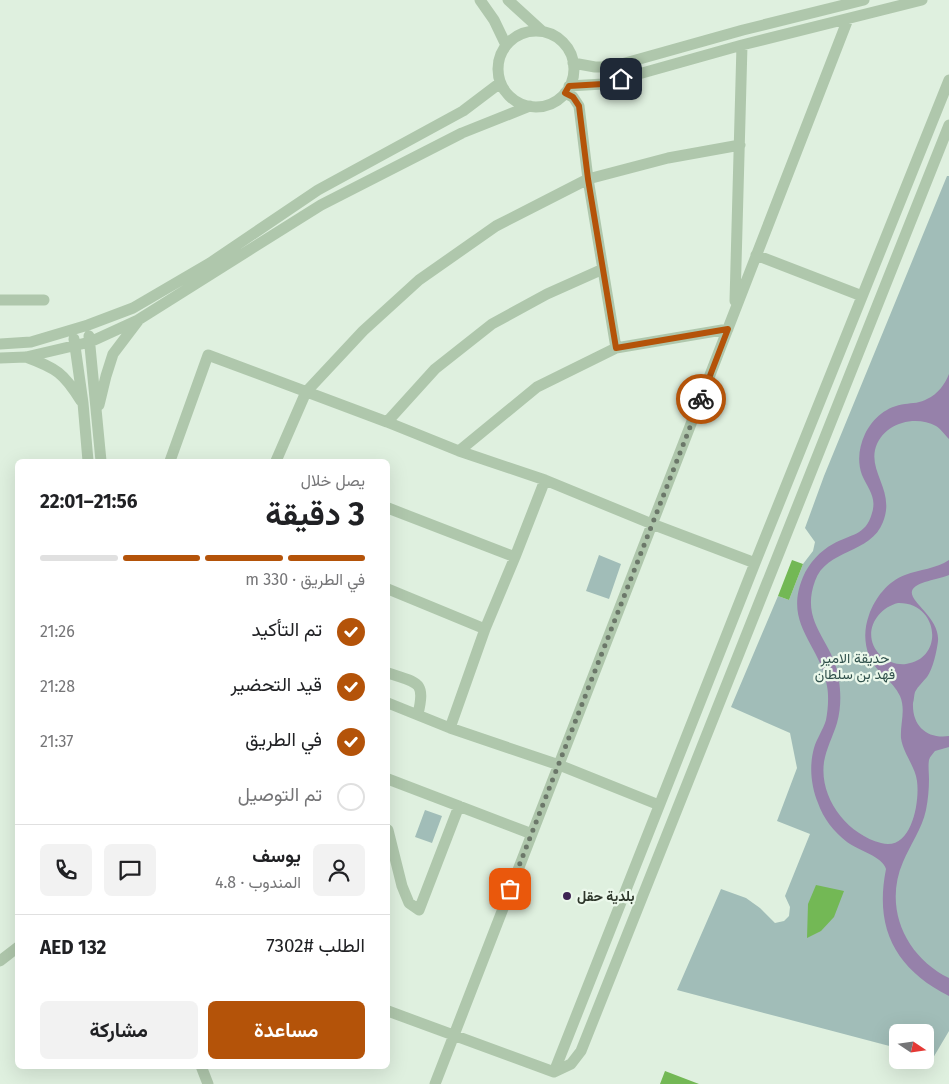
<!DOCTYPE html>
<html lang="ar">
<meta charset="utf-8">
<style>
:root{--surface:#fff;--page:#f2f2f2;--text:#202124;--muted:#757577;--line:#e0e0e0;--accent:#b45309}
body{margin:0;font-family:"Fira Sans",Vazirmatn,sans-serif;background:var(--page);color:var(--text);direction:rtl;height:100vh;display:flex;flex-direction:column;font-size:19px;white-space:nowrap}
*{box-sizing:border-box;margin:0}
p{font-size:16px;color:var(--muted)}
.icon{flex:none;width:28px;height:28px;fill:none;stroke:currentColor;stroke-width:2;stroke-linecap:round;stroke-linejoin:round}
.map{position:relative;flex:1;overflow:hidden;direction:ltr}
.side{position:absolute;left:15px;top:459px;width:375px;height:610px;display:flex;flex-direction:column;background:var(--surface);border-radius:8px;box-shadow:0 5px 20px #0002;direction:rtl}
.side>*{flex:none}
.needle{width:32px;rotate:103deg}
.buttons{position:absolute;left:889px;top:1024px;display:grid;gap:10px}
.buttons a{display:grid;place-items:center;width:45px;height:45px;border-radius:8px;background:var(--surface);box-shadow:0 5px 20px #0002;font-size:25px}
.pin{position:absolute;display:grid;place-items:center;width:42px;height:42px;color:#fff;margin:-21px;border-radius:10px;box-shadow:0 2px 8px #0006}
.courier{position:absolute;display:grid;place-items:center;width:50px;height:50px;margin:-25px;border:4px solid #b45309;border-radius:50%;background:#fff;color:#222;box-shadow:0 1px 6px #0007}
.head em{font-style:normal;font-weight:700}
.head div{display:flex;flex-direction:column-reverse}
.head{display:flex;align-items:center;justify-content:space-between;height:85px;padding:0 25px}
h1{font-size:32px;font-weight:700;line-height:38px}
.bar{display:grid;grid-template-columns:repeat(4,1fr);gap:8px 5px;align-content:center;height:60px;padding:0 25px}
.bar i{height:6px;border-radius:4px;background:var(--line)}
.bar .selected{background:var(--accent)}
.bar p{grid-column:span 4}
.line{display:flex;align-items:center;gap:12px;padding:0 25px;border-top:1px solid var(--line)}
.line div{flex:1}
.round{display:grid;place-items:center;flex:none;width:52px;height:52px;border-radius:8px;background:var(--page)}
ol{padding:0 25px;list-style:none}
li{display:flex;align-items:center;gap:15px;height:55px}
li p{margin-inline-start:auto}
li .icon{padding:5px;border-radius:50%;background:var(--accent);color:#fff;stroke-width:4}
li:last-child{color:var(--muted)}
li i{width:28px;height:28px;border:2px solid var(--line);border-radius:50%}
.primary-button{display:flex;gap:10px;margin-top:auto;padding:10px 25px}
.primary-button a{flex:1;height:58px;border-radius:8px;background:var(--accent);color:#fff;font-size:20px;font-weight:700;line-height:58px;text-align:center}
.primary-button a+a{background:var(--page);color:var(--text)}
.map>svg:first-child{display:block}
</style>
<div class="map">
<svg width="949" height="1084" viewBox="0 0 949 1084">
<rect width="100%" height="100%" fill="#dff0df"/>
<path fill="#a1bdb8" d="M947,176H949V1031L933,1058L925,1056V1032H898L897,1048L677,990L721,889L746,898L760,908L775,923L784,921L789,916L790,907L785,896L810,834L777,821L797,768L790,733L731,707L778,596L789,600L803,564L813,551L815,542L805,528L824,476Z
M599,555L621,564L609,599L586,591Z
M425,810L442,816L432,843L415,837Z"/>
<path fill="#9681aa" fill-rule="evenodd" d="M949,374V439C945,435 941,429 936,426C914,414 881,424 875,450C870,474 895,492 883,522C871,554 826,549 815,581C799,625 835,641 839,681C841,694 841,709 837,723C833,736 826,749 824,762C819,798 847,834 881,843C911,852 920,803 917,781C915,766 903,753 901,738C900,724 906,710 900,696C893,680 876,673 869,656C864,642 864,629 869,615C875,598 888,581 905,575C920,569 936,569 949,560V575C940,579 914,582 912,591C909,602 940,618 938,641C937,650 933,669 927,677C923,682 918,686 915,692C914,695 914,700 913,703C912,726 927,739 949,736V747L935,751C933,754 930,756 929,760C928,766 929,773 929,779C929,789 928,800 926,810C922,829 910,845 903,862C883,908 906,957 949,978V996C896,969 874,929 886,869C883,857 858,850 847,842C834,832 823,818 818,803C811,786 809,766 814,748C817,738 823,730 826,720C828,710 829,696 827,686C820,643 783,625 803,577C809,563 820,551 833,544C850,534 866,536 872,513C877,497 868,489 862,475C857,461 859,447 865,434C873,418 887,406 905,404C912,403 921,403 927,399C938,394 945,384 949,374ZM898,603C939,602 945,659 906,664C897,665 888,662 881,656C861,637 874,609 898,603Z"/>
<path fill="#73b855" d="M792,560L803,564L789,600L778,596Z
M816,885L844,891L834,917L821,931L807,938L808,904Z
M665,1071L699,1084H660Z"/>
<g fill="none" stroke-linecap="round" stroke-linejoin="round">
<path stroke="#afc7ac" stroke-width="11" d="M480,0L494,20L506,45
M508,0L542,31
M498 69a38 38 0 1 1 76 0a38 38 0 1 1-76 0Z
M573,63L595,67H611L743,30L864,0
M569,86L603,84L742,45L922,0
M565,93L573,97L579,106L588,179L616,348
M756,255L862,296
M0,300H44
M735,301L742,45
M89,336L101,461
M74,339L83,403L88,461
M0,344L31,342L88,325L133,308L210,263L318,190L463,111L500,83
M26,357C56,368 64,373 81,401
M0,358L26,357L90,342L138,320L321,205L462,133L530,106
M99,405L106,376L113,354L138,321
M387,422L435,369L492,324L547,294L603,269
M459,451L537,387L616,348L728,329
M170,461L208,355L387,422L459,451L545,480L652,524L755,563
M276,461L306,392L363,331L419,280L496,226L588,179L668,158L740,145
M388,508L515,557
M388,589L485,629
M388,673C417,683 426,680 418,714
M388,703L450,728L559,765L659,805
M450,728L485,629L515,557L545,480
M388,779L532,834
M388,830L402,886L409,903L419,910L459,806
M0,961L18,947
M388,1011L554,1072L571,1064L581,1051L949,125
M201,1066L208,1084
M554,1072L755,563L949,80
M435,1084L848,19"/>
</g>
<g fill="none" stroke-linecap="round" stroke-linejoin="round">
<path stroke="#6b7769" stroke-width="5" stroke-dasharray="0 9" d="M510,889L701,399"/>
<path stroke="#b45309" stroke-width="6" d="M621,79L603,84L569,86L565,93L573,97L579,106L588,179L616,348L728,329L701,399"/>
</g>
<circle fill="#3d2453" stroke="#ebf8eb" stroke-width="2" cx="567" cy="896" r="5"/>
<g text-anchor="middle" stroke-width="4.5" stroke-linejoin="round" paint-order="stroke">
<g font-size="14" fill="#31514c" stroke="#ebf8eb">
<text x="855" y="663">حديقة الامير<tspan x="855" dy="16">فهد بن سلطان</tspan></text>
</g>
<g font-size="14" font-weight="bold" fill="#2d362a" stroke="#ebf8eb" text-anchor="start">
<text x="577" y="901">بلدية حقل</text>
</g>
</g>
</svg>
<div class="buttons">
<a><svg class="needle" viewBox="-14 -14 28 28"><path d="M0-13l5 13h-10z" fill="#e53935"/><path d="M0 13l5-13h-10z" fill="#757577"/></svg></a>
</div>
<div class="pin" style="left:510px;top:889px;background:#ea580c"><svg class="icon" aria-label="bag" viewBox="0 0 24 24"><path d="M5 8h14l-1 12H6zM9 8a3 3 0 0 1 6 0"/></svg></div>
<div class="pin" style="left:621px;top:79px;background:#1f2937"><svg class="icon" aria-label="home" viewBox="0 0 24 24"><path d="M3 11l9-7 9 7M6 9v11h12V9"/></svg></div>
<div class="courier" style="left:701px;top:399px"><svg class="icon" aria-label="bike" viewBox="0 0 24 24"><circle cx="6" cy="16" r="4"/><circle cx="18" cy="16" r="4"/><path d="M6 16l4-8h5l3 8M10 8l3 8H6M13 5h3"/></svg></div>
<section class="side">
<div class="head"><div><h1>3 دقيقة</h1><p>يصل خلال</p></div><em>21:56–22:01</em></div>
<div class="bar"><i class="selected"></i><i class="selected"></i><i class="selected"></i><i></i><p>في الطريق · 330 m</p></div>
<ol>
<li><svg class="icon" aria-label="check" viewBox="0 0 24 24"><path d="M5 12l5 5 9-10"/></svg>تم التأكيد<p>21:26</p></li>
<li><svg class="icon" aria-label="check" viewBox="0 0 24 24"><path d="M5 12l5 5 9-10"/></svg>قيد التحضير<p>21:28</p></li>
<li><svg class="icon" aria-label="check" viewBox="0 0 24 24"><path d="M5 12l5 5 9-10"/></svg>في الطريق<p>21:37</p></li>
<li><i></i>تم التوصيل</li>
</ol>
<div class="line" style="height:90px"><a class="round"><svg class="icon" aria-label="person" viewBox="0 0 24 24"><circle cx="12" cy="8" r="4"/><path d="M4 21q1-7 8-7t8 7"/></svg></a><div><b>يوسف</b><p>المندوب · 4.8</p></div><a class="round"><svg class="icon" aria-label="chat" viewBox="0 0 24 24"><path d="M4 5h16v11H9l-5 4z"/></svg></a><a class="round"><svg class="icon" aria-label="phone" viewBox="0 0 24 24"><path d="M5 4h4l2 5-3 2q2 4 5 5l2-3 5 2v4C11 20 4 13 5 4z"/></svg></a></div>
<div class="line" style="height:65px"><div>الطلب #7302</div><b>AED 132</b></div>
<div class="primary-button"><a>مساعدة</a><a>مشاركة</a></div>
</section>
</div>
